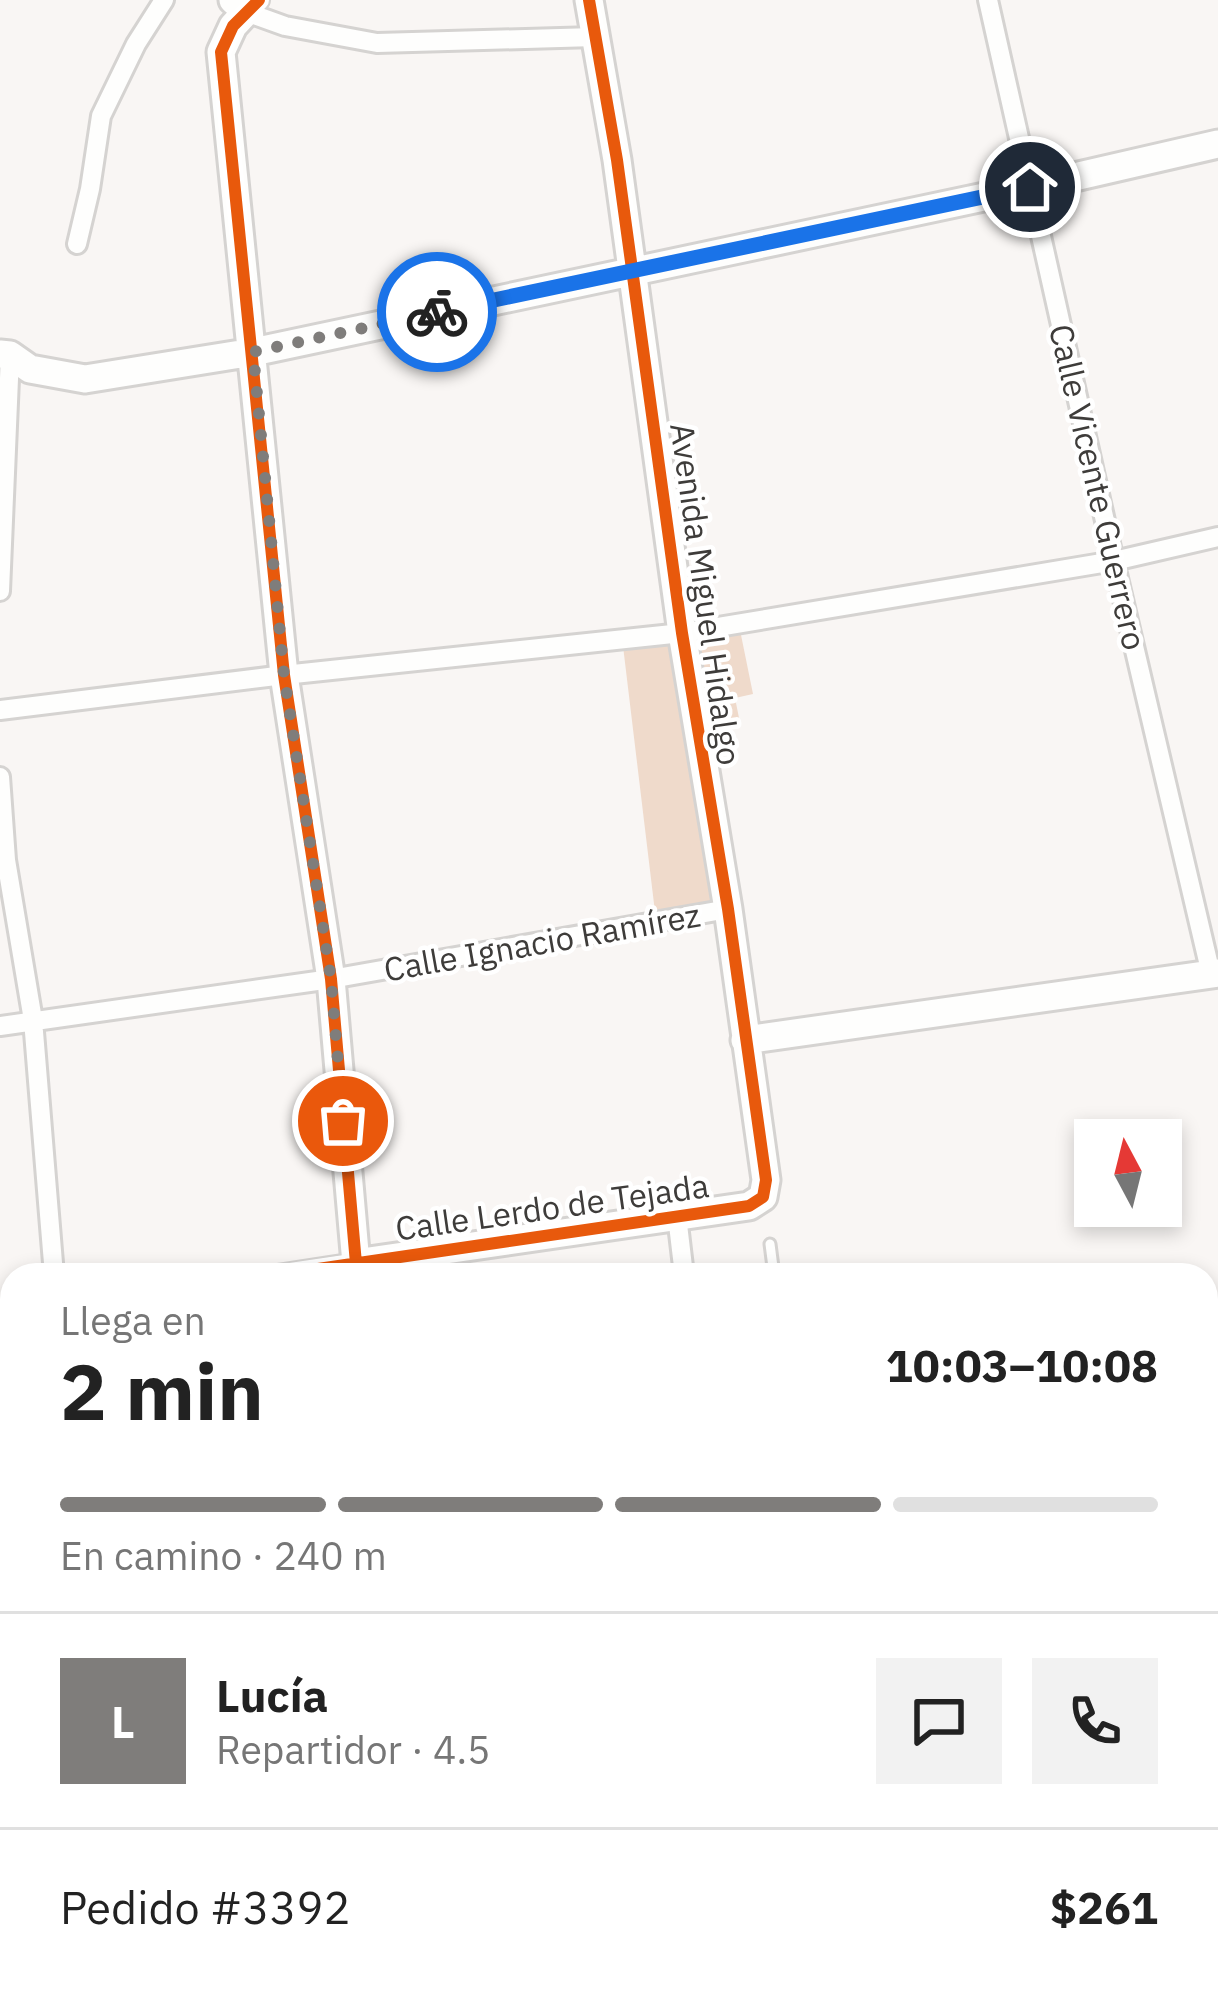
<!DOCTYPE html>
<html lang="es">
<meta charset="utf-8">
<style>
:root{--surface:#fff;--page:#f2f2f2;--text:#222;--muted:#767676;--line:#e0e0e0;--accent:#7f7d7b}
body{margin:0;font-family:"IBM Plex Sans",sans-serif;background:var(--page);color:var(--text);height:100vh;display:flex;flex-direction:column;font-size:45px;white-space:nowrap}
*{box-sizing:border-box;margin:0}
p{font-size:39px;color:var(--muted)}
.icon{flex:none;width:66px;height:66px;fill:none;stroke:currentColor;stroke-width:2;stroke-linecap:round;stroke-linejoin:round}
.map{position:relative;flex:1;overflow:hidden}
.drawer{position:absolute;left:0px;top:1263px;width:1218px;height:744px;display:flex;flex-direction:column;background:var(--surface);border-radius:36px 36px 0 0;box-shadow:0 6px 18px #0003}
.drawer>*{flex:none}
.needle{width:78px;rotate:353deg}
.fabs{position:absolute;left:1074px;top:1119px;display:grid;gap:24px}
.fabs a{display:grid;place-items:center;width:108px;height:108px;border-radius:0px;background:var(--surface);box-shadow:0 6px 18px #0003;font-size:60px}
.pin{position:absolute;display:grid;place-items:center;width:102px;height:102px;color:#fff;margin:-51px;border:6px solid #fff;border-radius:50%;box-shadow:0 3px 12px #0007}
.courier{position:absolute;display:grid;place-items:center;width:120px;height:120px;margin:-60px;border:9px solid #1a73e8;border-radius:50%;background:#fff;color:#222;box-shadow:0 3px 15px #0007}
.head em{font-style:normal;font-weight:800}
.head div{display:flex;flex-direction:column-reverse}
.head{display:flex;align-items:center;justify-content:space-between;height:204px;padding:0 60px}
h1{font-size:78px;font-weight:800;line-height:90px}
.bar{display:grid;grid-template-columns:repeat(4,1fr);gap:18px 12px;align-content:center;height:144px;padding:0 60px}
.bar i{height:15px;border-radius:9px;background:var(--line)}
.bar .active{background:var(--accent)}
.bar p{grid-column:span 4}
.line{display:flex;align-items:center;gap:30px;padding:0 60px;border-top:3px solid var(--line)}
.line div{flex:1}
.round{display:grid;place-items:center;flex:none;width:126px;height:126px;border-radius:0px;background:var(--page)}
.map>svg:first-child{display:block}
</style>
<div class="map">
<svg width="1218" height="2007" viewBox="0 0 1218 2007">
<rect width="100%" height="100%" fill="#f9f6f4"/>
<path fill="#efdacb" d="M740,630L753,694L735,698L739,718L698,729L687,638Z
M676,638L715,903L655,912L623,646Z"/>
<path fill="#0003" d="M12,1954V1995H108L109,2007H0V1956Z"/>
<g fill="none" stroke-linecap="round" stroke-linejoin="round">
<path stroke="#d9b296" stroke-width="18" d="M950,1995L951,2007"/>
</g>
<path fill="#e1dfdd" stroke="#d2d0ce" stroke-width="3" d="M12,1957V1995H103L105,2007H0V1959Z"/>
<g fill="none" stroke-linecap="round" stroke-linejoin="round">
<defs>
<path id="lane" d="M770,1244L774,1275
M1206,1392L1218,1398
M1206,1912L1218,1905
M0,1937L12,1938
M119,1995L121,2007"/>
<path id="street" d="M259,0L246,12L285,26L377,43L595,37
M988,0L1114,561L1211,974
M77,244L90,189L101,116L136,44L164,0
M0,591L10,355
M0,710L284,675L682,633L1114,561L1218,537
M0,777L6,860L33,1020L54,1275
M0,1026L331,979L728,909
M677,1216L684,1275
M277,1275L355,1263
M0,1319L12,1317
M0,1611L12,1609
M0,1898L12,1896
M1206,1942L1218,1936
M1100,2007L1118,1995"/>
<path id="secondary" d="M233,0L246,12L233,26L221,52L284,675L331,979L357,1275
M0,354L10,355L30,369L85,379L253,352L1031,187L1218,144
M745,1040L1218,973
M355,1263L749,1206L763,1197L766,1180L728,909L682,633L617,160L589,0
M455,1995L457,2007"/>
</defs>
<use href="#lane" stroke="#d5d3d1" stroke-width="15"/>
<use href="#street" stroke="#d5d3d1" stroke-width="24"/>
<use href="#secondary" stroke="#d5d3d1" stroke-width="33"/>
<use href="#lane" stroke="#fefefd" stroke-width="9"/>
<use href="#street" stroke="#fefefd" stroke-width="18"/>
<use href="#secondary" stroke="#fefefd" stroke-width="27"/>
<defs>
<path id="cycleway" d="M259,0L233,26L221,52L284,675L331,979L357,1275
M277,1275L749,1206L763,1197L766,1180L728,909L682,633L617,160L589,0"/>
</defs>
<use href="#cycleway" stroke="#fff" stroke-width="20"/>
<use href="#cycleway" stroke="#e8590c" stroke-width="12"/>
</g>
<g fill="none" stroke-linecap="round" stroke-linejoin="round">
<path stroke="#7f7d7b" stroke-width="12" stroke-dasharray="0 21.6" d="M343,1121L331,979L284,675L253,352L437,312"/>
<path stroke="#1a73e8" stroke-width="15" d="M437,312L1030,187"/>
</g>
<g text-anchor="middle" stroke-width="9" stroke-linejoin="round" paint-order="stroke">
<g font-size="33" fill="#3e3c3a" stroke="#fff">
<text transform="translate(1098 487) rotate(77)" y="12">Calle Vicente Guerrero</text>
<text transform="translate(706 594) rotate(82)" y="12">Avenida Miguel Hidalgo</text>
<text transform="translate(542 942) rotate(-10)" y="12">Calle Ignacio Ramírez</text>
<text transform="translate(552 1207) rotate(-8)" y="12">Calle Lerdo de Tejada</text>
</g>
</g>
</svg>
<div class="fabs">
<a><svg class="needle" viewBox="-14 -14 28 28"><path d="M0-13l5 13h-10z" fill="#e53935"/><path d="M0 13l5-13h-10z" fill="#767676"/></svg></a>
</div>
<div class="pin" style="left:343px;top:1121px;background:#ea580c"><svg class="icon" aria-label="bag" viewBox="0 0 24 24"><path d="M5 8h14l-1 12H6zM9 8a3 3 0 0 1 6 0"/></svg></div>
<div class="pin" style="left:1030px;top:187px;background:#1f2937"><svg class="icon" aria-label="home" viewBox="0 0 24 24"><path d="M3 11l9-7 9 7M6 9v11h12V9"/></svg></div>
<div class="courier" style="left:437px;top:312px"><svg class="icon" aria-label="bike" viewBox="0 0 24 24"><circle cx="6" cy="16" r="4"/><circle cx="18" cy="16" r="4"/><path d="M6 16l4-8h5l3 8M10 8l3 8H6M13 5h3"/></svg></div>
<section class="drawer">
<div class="head"><div><h1>2 min</h1><p>Llega en</p></div><em>10:03–10:08</em></div>
<div class="bar"><i class="active"></i><i class="active"></i><i class="active"></i><i></i><p>En camino · 240 m</p></div>
<div class="line" style="height:216px"><b class="round" style="background:var(--accent);color:#fff">L</b><div><b>Lucía</b><p>Repartidor · 4.5</p></div><a class="round"><svg class="icon" aria-label="chat" viewBox="0 0 24 24"><path d="M4 5h16v11H9l-5 4z"/></svg></a><a class="round"><svg class="icon" aria-label="phone" viewBox="0 0 24 24"><path d="M5 4h4l2 5-3 2q2 4 5 5l2-3 5 2v4C11 20 4 13 5 4z"/></svg></a></div>
<div class="line" style="height:156px"><div>Pedido #3392</div><b>$261</b></div>
</section>
</div>
